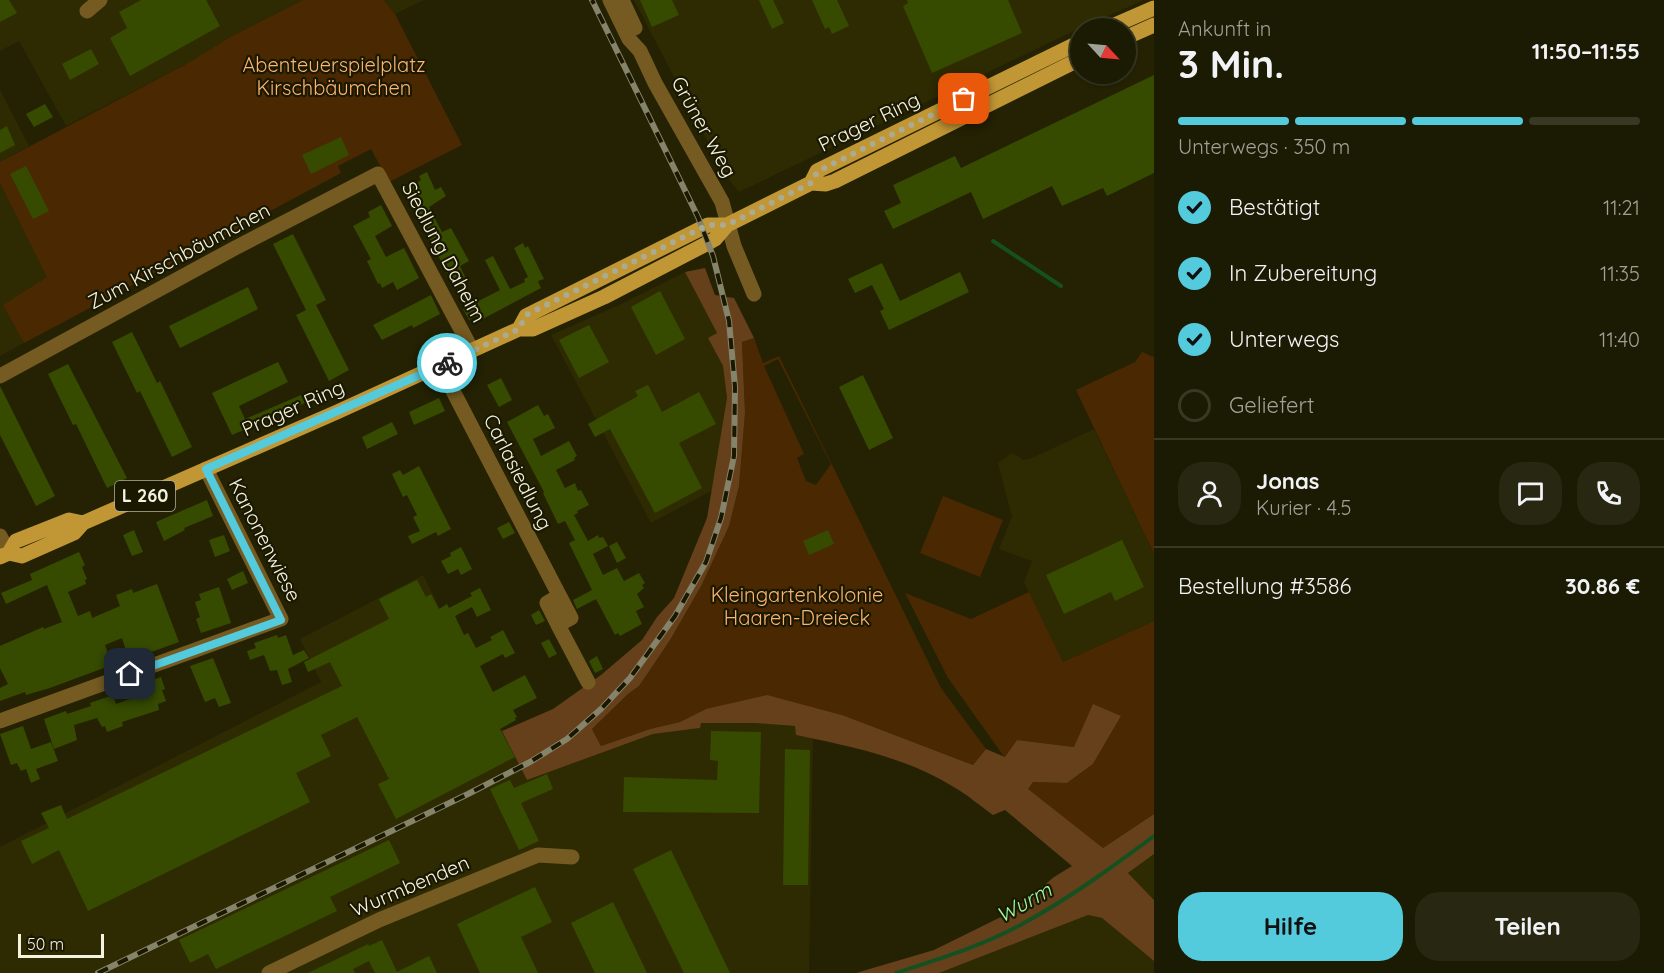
<!DOCTYPE html>
<html lang="de">
<meta charset="utf-8">
<style>
:root{--surface:#1b1a02;--page:#282711;--text:#f1f3f6;--muted:#a0a199;--line:#393824;--accent:#54cadd}
body{margin:0;font-family:Quicksand,sans-serif;background:var(--page);color:var(--text);height:100vh;display:flex;flex-direction:column;font-size:22px;white-space:nowrap}
*{box-sizing:border-box;margin:0}
p{font-size:20px;color:var(--muted)}
.icon{flex:none;width:33px;height:33px;fill:none;stroke:currentColor;stroke-width:2;stroke-linecap:round;stroke-linejoin:round}
.map{position:relative;flex:1;overflow:hidden}
.sheet{display:flex;flex-direction:column;background:var(--surface);width:510px}
.sheet>*{flex:none}
.needle{width:39px;rotate:116deg}
.fabs{position:absolute;left:1070px;top:18px;display:grid;gap:12px}
.fabs a{display:grid;place-items:center;width:66px;height:66px;border-radius:50%;background:var(--surface);box-shadow:0 2px 4px #0004,0 0 0 2px var(--line);font-size:30px}
.scale{position:absolute;left:18px;bottom:15px;width:86px;box-sizing:border-box;padding-left:6px;border:3px solid #f4f3e1;border-top:0;font-size:16px;line-height:21px;white-space:nowrap;color:#f4f3e1;-webkit-text-stroke:4px #1b1800;paint-order:stroke}
.pin{position:absolute;display:grid;place-items:center;width:51px;height:51px;color:#fff;margin:-26px;border-radius:12px;box-shadow:0 3px 9px #0006}
.courier{position:absolute;display:grid;place-items:center;width:60px;height:60px;margin:-30px;border:4px solid #54cadd;border-radius:50%;background:#fff;color:#222;box-shadow:0 2px 8px #0007}
.summary em{font-style:normal;font-weight:700}
.summary div{display:flex;flex-direction:column-reverse}
.summary{display:flex;align-items:center;justify-content:space-between;height:102px;padding:0 24px}
h1{font-size:39px;font-weight:700;line-height:45px}
.bar{display:grid;grid-template-columns:repeat(4,1fr);gap:9px 6px;align-content:center;height:72px;padding:0 24px}
.bar i{height:8px;border-radius:4px;background:var(--line)}
.bar .on{background:var(--accent)}
.bar p{grid-column:span 4}
.line{display:flex;align-items:center;gap:15px;padding:0 24px;border-top:2px solid var(--line)}
.line div{flex:1}
.round{display:grid;place-items:center;flex:none;width:63px;height:63px;border-radius:24px;background:var(--page)}
ol{padding:0 24px;list-style:none}
li{display:flex;align-items:center;gap:18px;height:66px}
li p{margin-inline-start:auto}
li .icon{padding:6px;border-radius:50%;background:var(--accent);color:#111;stroke-width:4}
li:last-child{color:var(--muted)}
li i{width:33px;height:33px;border:3px solid var(--line);border-radius:50%}
.cta{display:flex;gap:12px;margin-top:auto;padding:12px 24px}
.cta a{flex:1;height:69px;border-radius:24px;background:var(--accent);color:#111;font-size:24px;font-weight:700;line-height:69px;text-align:center}
.cta a+a{background:var(--page);color:var(--text)}
main{display:flex;flex:1;min-height:0}
.map>svg:first-child{display:block}
</style>
<main>
<div class="map">
<svg width="1154" height="973" viewBox="0 0 1154 973">
<rect width="100%" height="100%" fill="#242203"/>
<path fill="#2e2b02" d="M0,0H303L230,37L188,63L66,126L19,41L0,51Z
M384,0H424L395,14Z
M634,0H1144L1080,28L739,192L724,173Z
M0,90L29,146L0,162Z
M0,183L48,277L4,305L24,343L0,356Z
M685,272L717,333L708,338L723,366L727,398L713,490L651,523L551,335L617,306Z
M1094,429L1154,554V621L1063,662L1024,582L1032,561L999,549L1012,517L998,463L1012,453L1024,460L1032,458Z
M423,575L527,780L653,734L700,728L701,723H755L796,726V735L813,739L809,973H0V847L321,682L300,639Z
M1154,854V900L1128,873Z
M1088,915L1102,918L1154,961V973H939Z"/>
<path fill="#492802" fill-rule="evenodd" d="M303,0H384L395,14L462,145L389,182L371,149L338,166L341,173L105,300L97,289L91,293L93,298L90,308L24,343L3,305L47,277L0,183V162L188,63L230,37Z
M754,338L763,363L779,356L941,688L986,749L973,765L845,716L706,709L680,722L650,729L601,746L592,729L628,694L639,686L729,526L739,486L745,413L742,342ZM778,359L831,464L816,485L806,481L797,458L804,454L764,366Z
M1142,352L1154,357V554L1076,390L1135,362Z
M943,496L1003,520L980,577L920,553Z
M1029,592L1063,662L1154,621V814L1103,848L1027,789L1033,782L1067,783L1093,764L1121,716L1074,747L1017,740L1005,758L948,678L905,593L971,619Z"/>
<path fill="#65401b" d="M705,268L715,295L734,298L754,338L742,342L745,413L739,486L729,526L701,586L670,640L639,686L628,694L592,729L601,746L650,729L680,722L706,709L767,695L845,716L973,765L986,749L1005,757L1017,740L1074,747L1093,704L1121,716L1093,764L1067,783L1033,782L1028,789L1103,848L1154,814V854L1128,873L1154,900V961L1102,918L1088,915L939,973H856L934,950L1013,911L1054,877L1072,866L1005,810L993,815C980,806 967,794 952,786C905,757 849,746 796,735L795,726L755,723H701L700,728L653,734L527,780L502,731L553,709L601,675L642,640L657,617L674,598L707,518L727,398L723,366L708,338L717,333L685,272Z"/>
<g fill="none" stroke-linecap="round" stroke-linejoin="round">
<path stroke="#165021" stroke-width="4" d="M993,241L1061,286
M896,973C939,959 985,945 1024,923C1070,898 1112,867 1154,836"/>
</g>
<path fill="#364b00" d="M0,0H9L17,13L0,22Z
M141,0H206L220,26L130,76L110,38L127,28L119,12Z
M640,0H672L679,15L652,27Z
M759,0H773L784,23L772,29Z
M812,0H837L849,26L832,34L829,27L825,29Z
M907,0H1008L1022,33L932,73L903,6L908,3Z
M91,49L99,64L70,80L62,64Z
M1154,75V173L1107,196L1103,188L1062,206L1052,186L983,219L971,192L893,229L884,211L901,203L893,185L955,156L961,168Z
M45,104L53,117L34,127L26,114Z
M7,126L15,145L0,153V130Z
M341,137L349,155L311,174L302,155Z
M26,166L49,211L33,219L10,174Z
M427,172L435,190L441,187L446,196L429,207L442,232L451,228L469,261L460,266L467,281L457,286L450,272L447,273L405,191L421,180L419,176Z
M381,205L392,226L375,236L386,257L404,248L419,278L397,290L393,282L382,288L380,283L378,284L367,261L371,259L353,226L370,217L368,212Z
M293,234L326,300L316,305L349,370L329,381L296,315L306,310L273,244Z
M523,243L525,248L528,246L544,279L538,281L541,288L479,321L476,316L469,320L463,309L500,290L485,260L493,256L510,289L525,282L524,279L528,277L514,248Z
M882,263L900,301L960,272L969,292L889,330L880,311L884,309L872,285L855,293L848,279Z
M248,287L258,309L180,348L169,326Z
M660,291L685,339L656,355L631,307Z
M431,295L440,314L413,328L412,325L382,340L373,325Z
M589,325L609,362L579,378L559,340Z
M132,332L157,383L160,381L192,447L172,457L140,391L137,393L112,342Z
M278,362L288,382L239,406L245,419L301,395L305,403L232,435L212,393Z
M68,364L127,478L107,488L76,424L73,425L48,374Z
M863,375L893,438L869,450L839,387Z
M501,378L512,400L499,407L487,385Z
M648,385L662,412L699,392L716,424L679,443L702,488L655,513L610,429L595,437L588,424L638,396L635,391Z
M0,386L55,496L36,506L0,435Z
M439,398L445,411L414,425L409,412Z
M538,405L544,416L548,414L555,428L533,439L541,456L569,441L577,456L574,458L575,460L556,470L565,488L575,483L578,491L581,490L589,505L577,511L578,513L574,515L588,541L598,535L599,538L603,537L608,546L593,554L603,575L617,568L624,581L639,573L645,583L642,585L644,588L637,594L644,607L636,611L642,624L620,636L618,633L615,635L596,599L577,609L573,600L592,590L569,543L575,540L565,521L558,524L543,493L544,492L507,422Z
M392,422L398,434L367,449L362,437Z
M419,466L451,529L438,536L436,532L412,544L408,536L420,531L413,517L417,515L407,495L403,497L392,474L400,470L403,475Z
M207,500L213,516L184,528L185,530L164,541L156,522Z
M509,522L515,533L503,539L497,528Z
M134,530L143,552L132,556L123,535Z
M828,530L834,544L809,555L803,541Z
M224,535L230,551L215,557L209,540Z
M1122,540L1144,587L1115,601L1111,592L1064,614L1046,575Z
M617,542L626,558L617,563L609,546Z
M461,547L472,569L461,575L458,569L448,574L441,561L451,556L450,553Z
M79,552L85,565L82,567L87,579L85,580L86,584L68,592L78,616L90,611L92,618L120,606L116,595L132,589L133,593L157,584L179,642L129,660L122,638L105,645L112,665L50,688L26,695L25,692L0,701V688L8,684L0,668V646L43,627L44,629L62,622L47,585L6,604L1,593L32,580L30,574Z
M243,571L248,583L232,590L227,579Z
M417,580L426,597L431,594L439,609L447,604L449,608L472,596L470,593L480,588L491,610L477,617L472,607L455,616L464,635L468,633L476,648L492,640L490,637L503,630L515,653L505,658L503,654L480,666L493,692L525,675L537,698L513,710L517,717L515,718L516,720L500,729L515,757L396,819L378,784L389,779L357,717L321,735L331,756L296,773L310,802L88,911L59,850L32,864L21,841L49,828L41,813L61,805L67,819L342,686L330,662L308,672L304,662L389,619L379,599Z
M219,587L231,623L201,633L196,619L200,617L195,602L201,600L199,594Z
M539,610L545,621L536,625L531,615Z
M277,635L278,638L286,635L293,655L304,650L309,658L288,669L292,682L282,685L277,670L270,671L264,655L250,660L247,651L256,648L254,643Z
M549,639L557,654L549,658L541,643Z
M597,656L603,669L595,673L589,661Z
M213,658L231,703L219,707L215,698L205,702L190,666Z
M161,677L165,689L162,690L166,701L158,704L159,710L122,722L123,726L107,732L105,726L102,727L97,718L74,725L77,740L54,749L44,719L66,711L67,714L91,706L90,703L113,695L116,704L141,695L138,685Z
M23,726L31,749L51,742L58,761L36,769L40,779L31,783L26,769L21,771L17,763L11,765L0,734Z
M711,731L761,732L759,813L623,812L624,777L717,780L718,761L710,760Z
M785,749L810,750L808,885H783Z
M547,774L553,789L521,803L539,841L519,850L490,789L510,780L514,788Z
M389,840L400,863L330,897L337,911L216,969L208,954L190,963L179,940Z
M671,850L730,973H684L633,869Z
M535,887L552,922L521,937L538,973H480L457,924Z
M613,902L647,973H595L571,923Z
M382,940L397,972L429,956L437,973H375L369,961L353,969L355,973H308L368,944L369,946Z"/>
<g fill="none" stroke-linecap="round" stroke-linejoin="round">
<path stroke="#755b21" stroke-width="15" d="M610,0L629,39L640,51L655,83L722,202L734,246L754,294
M622,0L635,28
M87,11L100,0
M440,366L571,618L558,625L588,682
M0,376L235,248L378,174L472,350
M0,536L9,553
M558,625L547,603L559,596
M0,721L281,619L206,469
M269,973L379,920L538,855L572,857"/>
<path stroke="#c19634" stroke-width="15" d="M1108,28L1154,8
M1125,38L1154,25
M811,183L817,171L1080,42
M519,329L526,316L708,225H727
M9,553L16,541L69,520L83,523
M0,557L9,553L22,556L74,533L83,523L337,412L519,329H533L604,297L708,243L715,239L727,225L811,183L826,184L835,181L1080,59"/>
<defs>
<path id="rail" d="M98,973L468,794L530,762L567,739L601,709L630,678L675,616L706,562L721,518L734,456L735,387L729,321L713,256L698,217L592,0"/>
</defs>
<use href="#rail" stroke="#85846b" stroke-width="6"/>
<use href="#rail" stroke="#1b1800" stroke-width="4" stroke-dasharray="11" stroke-linecap="butt"/>
</g>
<g fill="none" stroke-linecap="round" stroke-linejoin="round">
<path stroke="#abaa93" stroke-width="6" stroke-dasharray="0 10.8" d="M447,363L519,329L526,315L702,228L708,225H727L811,183L818,171L964,99"/>
<path stroke="#54cadd" stroke-width="8" d="M130,674L281,620L206,469L447,363"/>
</g>
<g text-anchor="middle" stroke-width="4.5" stroke-linejoin="round" paint-order="stroke">
<rect fill="#1b1800" stroke="#b3b19e" stroke-width="1.5" x="115" y="481" width="60" height="30" rx="4.5"/>
<g font-size="18" font-weight="bold" fill="#f4f3e1">
<text x="145" y="502">L 260</text>
</g>
<g font-size="20" fill="#fdb46f" stroke="#1b1800">
<text x="334" y="72">Abenteuerspielplatz<tspan x="334" dy="23">Kirschbäumchen</tspan></text>
<text x="797" y="602">Kleingartenkolonie<tspan x="797" dy="23">Haaren-Dreieck</tspan></text>
</g>
<g font-size="20" fill="#f4f3e1" stroke="#1b1800">
<text transform="translate(869 122) rotate(-26)" y="7">Prager Ring</text>
<text transform="translate(704 127) rotate(61)" y="7">Grüner Weg</text>
<text transform="translate(444 252) rotate(62)" y="7">Siedlung Daheim</text>
<text transform="translate(179 256) rotate(-28)" y="7">Zum Kirschbäumchen</text>
<text transform="translate(293 408) rotate(-24)" y="7">Prager Ring</text>
<text transform="translate(518 472) rotate(63)" y="7">Carlasiedlung</text>
<text transform="translate(265 540) rotate(63)" y="7">Kanonenwiese</text>
<text transform="translate(410 886) rotate(-23)" y="7">Wurmbenden</text>
</g>
<g font-size="21" font-style="italic" fill="#9afda5" stroke="#1b1800">
<text transform="translate(1024 903) rotate(-29)" y="7">Wurm</text>
</g>
</g>
</svg>
<div class="fabs">
<a><svg class="needle" viewBox="-14 -14 28 28"><path d="M0-13l5 13h-10z" fill="#e53935"/><path d="M0 13l5-13h-10z" fill="#a0a199"/></svg></a>
</div>
<div class="scale">50 m</div>
<div class="pin" style="left:964px;top:99px;background:#ea580c"><svg class="icon" aria-label="bag" viewBox="0 0 24 24"><path d="M5 8h14l-1 12H6zM9 8a3 3 0 0 1 6 0"/></svg></div>
<div class="pin" style="left:130px;top:674px;background:#1f2937"><svg class="icon" aria-label="home" viewBox="0 0 24 24"><path d="M3 11l9-7 9 7M6 9v11h12V9"/></svg></div>
<div class="courier" style="left:447px;top:363px"><svg class="icon" aria-label="bike" viewBox="0 0 24 24"><circle cx="6" cy="16" r="4"/><circle cx="18" cy="16" r="4"/><path d="M6 16l4-8h5l3 8M10 8l3 8H6M13 5h3"/></svg></div>
</div>
<section class="sheet">
<div class="summary"><div><h1>3 Min.</h1><p>Ankunft in</p></div><em>11:50–11:55</em></div>
<div class="bar"><i class="on"></i><i class="on"></i><i class="on"></i><i></i><p>Unterwegs · 350 m</p></div>
<ol>
<li><svg class="icon" aria-label="check" viewBox="0 0 24 24"><path d="M5 12l5 5 9-10"/></svg>Bestätigt<p>11:21</p></li>
<li><svg class="icon" aria-label="check" viewBox="0 0 24 24"><path d="M5 12l5 5 9-10"/></svg>In Zubereitung<p>11:35</p></li>
<li><svg class="icon" aria-label="check" viewBox="0 0 24 24"><path d="M5 12l5 5 9-10"/></svg>Unterwegs<p>11:40</p></li>
<li><i></i>Geliefert</li>
</ol>
<div class="line" style="height:108px"><a class="round"><svg class="icon" aria-label="person" viewBox="0 0 24 24"><circle cx="12" cy="8" r="4"/><path d="M4 21q1-7 8-7t8 7"/></svg></a><div><b>Jonas</b><p>Kurier · 4.5</p></div><a class="round"><svg class="icon" aria-label="chat" viewBox="0 0 24 24"><path d="M4 5h16v11H9l-5 4z"/></svg></a><a class="round"><svg class="icon" aria-label="phone" viewBox="0 0 24 24"><path d="M5 4h4l2 5-3 2q2 4 5 5l2-3 5 2v4C11 20 4 13 5 4z"/></svg></a></div>
<div class="line" style="height:78px"><div>Bestellung #3586</div><b>30.86 €</b></div>
<div class="cta"><a>Hilfe</a><a>Teilen</a></div>
</section>
</main>
